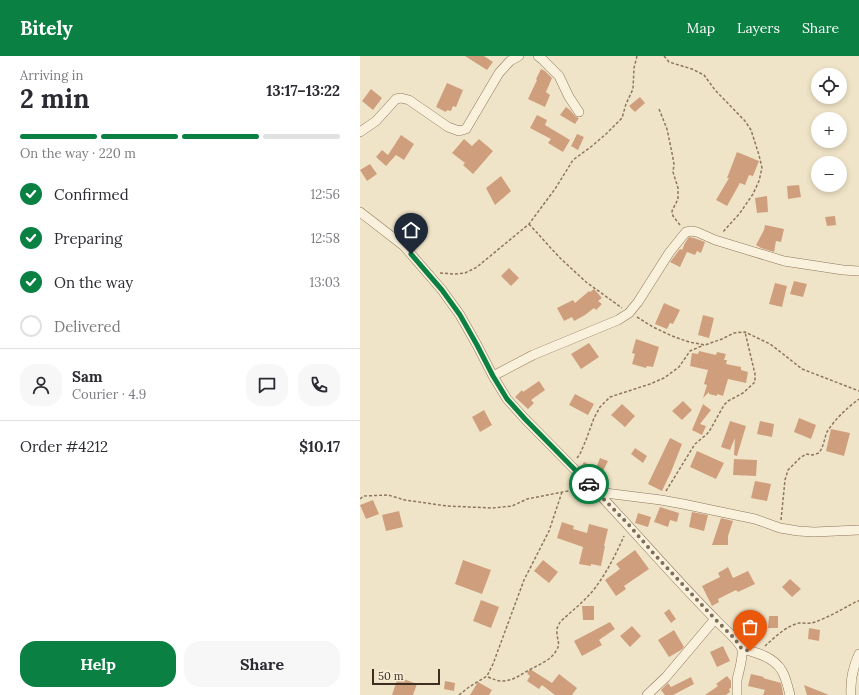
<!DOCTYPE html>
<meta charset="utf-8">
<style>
:root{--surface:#fff;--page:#f7f7f7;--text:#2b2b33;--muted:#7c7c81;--line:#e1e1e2;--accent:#0b8043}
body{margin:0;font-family:Lora,serif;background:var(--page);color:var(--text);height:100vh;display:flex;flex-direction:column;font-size:15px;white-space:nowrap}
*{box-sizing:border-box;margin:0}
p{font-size:13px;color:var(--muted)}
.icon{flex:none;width:22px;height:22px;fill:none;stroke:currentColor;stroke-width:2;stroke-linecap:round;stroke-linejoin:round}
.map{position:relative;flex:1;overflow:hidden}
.drawer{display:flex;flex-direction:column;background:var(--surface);width:360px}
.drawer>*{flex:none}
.buttons{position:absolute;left:451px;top:12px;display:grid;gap:8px}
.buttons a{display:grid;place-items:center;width:36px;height:36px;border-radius:50%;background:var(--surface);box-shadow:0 2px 6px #0003;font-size:20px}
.scale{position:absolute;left:12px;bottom:10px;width:68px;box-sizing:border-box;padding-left:4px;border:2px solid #3d2e20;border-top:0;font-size:11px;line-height:14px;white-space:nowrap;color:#3d2e20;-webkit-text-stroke:3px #f7eed8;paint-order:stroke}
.pin{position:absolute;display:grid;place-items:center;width:34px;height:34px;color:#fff;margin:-41px -17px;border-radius:50% 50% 50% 0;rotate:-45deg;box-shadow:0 0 4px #0007}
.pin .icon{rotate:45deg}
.courier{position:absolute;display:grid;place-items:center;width:40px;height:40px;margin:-20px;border:3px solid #0b8043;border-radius:50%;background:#fff;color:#222;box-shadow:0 1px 5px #0007}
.headline em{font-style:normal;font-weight:800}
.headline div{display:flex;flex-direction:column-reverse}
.headline{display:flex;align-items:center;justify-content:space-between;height:68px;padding:0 20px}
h1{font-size:26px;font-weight:800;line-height:30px}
.bar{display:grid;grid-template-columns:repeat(4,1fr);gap:6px 4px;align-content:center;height:48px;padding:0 20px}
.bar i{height:5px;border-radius:3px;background:var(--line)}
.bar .active{background:var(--accent)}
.bar p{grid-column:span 4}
.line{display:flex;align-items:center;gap:10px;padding:0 20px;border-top:1px solid var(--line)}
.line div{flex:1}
.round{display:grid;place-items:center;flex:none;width:42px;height:42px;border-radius:16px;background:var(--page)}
ol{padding:0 20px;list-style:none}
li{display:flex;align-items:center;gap:12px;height:44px}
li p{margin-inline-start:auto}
li .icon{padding:4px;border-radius:50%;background:var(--accent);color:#fff;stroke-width:4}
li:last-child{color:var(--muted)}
li i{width:22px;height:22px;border:2px solid var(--line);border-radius:50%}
.button{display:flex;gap:8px;margin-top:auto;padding:8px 20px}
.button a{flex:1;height:46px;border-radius:16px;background:var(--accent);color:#fff;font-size:16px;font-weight:800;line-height:46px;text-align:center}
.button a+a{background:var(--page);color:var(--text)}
header{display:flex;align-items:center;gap:24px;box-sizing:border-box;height:56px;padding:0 20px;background:var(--accent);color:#fff}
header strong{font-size:19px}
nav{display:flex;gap:22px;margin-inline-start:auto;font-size:14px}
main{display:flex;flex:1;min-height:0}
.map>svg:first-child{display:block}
</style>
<header>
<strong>Bitely</strong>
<nav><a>Map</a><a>Layers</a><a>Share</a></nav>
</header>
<main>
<section class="drawer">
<div class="headline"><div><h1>2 min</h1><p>Arriving in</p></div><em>13:17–13:22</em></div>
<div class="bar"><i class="active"></i><i class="active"></i><i class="active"></i><i></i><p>On the way · 220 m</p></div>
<ol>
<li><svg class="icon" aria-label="check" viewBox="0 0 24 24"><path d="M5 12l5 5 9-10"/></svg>Confirmed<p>12:56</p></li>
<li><svg class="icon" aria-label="check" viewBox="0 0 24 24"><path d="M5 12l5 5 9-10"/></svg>Preparing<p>12:58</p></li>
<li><svg class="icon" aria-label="check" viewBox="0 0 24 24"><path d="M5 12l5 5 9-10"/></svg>On the way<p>13:03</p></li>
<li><i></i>Delivered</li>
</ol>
<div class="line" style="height:72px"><a class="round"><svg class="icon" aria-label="person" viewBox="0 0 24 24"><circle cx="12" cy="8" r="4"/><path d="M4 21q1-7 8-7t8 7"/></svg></a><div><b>Sam</b><p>Courier · 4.9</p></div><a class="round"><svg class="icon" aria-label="chat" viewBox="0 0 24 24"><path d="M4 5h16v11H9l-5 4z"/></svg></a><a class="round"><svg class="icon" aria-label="phone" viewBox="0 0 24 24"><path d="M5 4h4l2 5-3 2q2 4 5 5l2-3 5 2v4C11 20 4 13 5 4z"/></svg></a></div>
<div class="line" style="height:52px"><div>Order #4212</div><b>$10.17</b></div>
<div class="button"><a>Help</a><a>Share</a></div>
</section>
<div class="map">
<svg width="499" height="639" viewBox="0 0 499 639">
<rect width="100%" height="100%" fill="#f0e4c8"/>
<path fill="#cf9f7d" d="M105,0H124L133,6L127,14Z
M181,13L185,15L192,22L186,36L190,39L185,51L168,43L177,24L176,23Z
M87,27L103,34L96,51L93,50L91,55L87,54L86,56L76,51Z
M11,33L22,42L13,54L2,45Z
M280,41L285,47L275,56L269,50Z
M206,51L210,54L216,61L219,62L215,68L200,59Z
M177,59L187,64L185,69L210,84L203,96L188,87L191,83L170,72Z
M217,78L224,81L218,94L211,90Z
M41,79L54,88L44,104L36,99L26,110L16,101L22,94L28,99Z
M104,83L112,90L119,83L133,95L113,118L103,109L105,107L92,97Z
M377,96L399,105L393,120L389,119L385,129L380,127L367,150L356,144L369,122H367Z
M10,108L17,118L7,125L0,114Z
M141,120L151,135L135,149L126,132Z
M439,129L441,141L428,143L427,130Z
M407,140L408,156L397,157L395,142Z
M475,160L476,169L467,170L465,161Z
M405,169L424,173L421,186L416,185L414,196L401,192L396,189L404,174Z
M329,181L334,182L345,186L341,197L337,195L335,199L322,194L325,187Z
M320,193L327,196L320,211L310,206Z
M149,212L159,222L151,230L141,220Z
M434,225L447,228L443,241L430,238Z
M415,227L427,230L422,251L409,248Z
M234,233L242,242L238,245L242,248L236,254L234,252L225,259L214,265L212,261L204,265L197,252L213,244L215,247L229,235L230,236Z
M304,247L320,254L313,268L310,267L307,273L295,268Z
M343,259L354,262L349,282L338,279Z
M276,283L299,291L293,311L287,310L286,312L272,308L275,298L272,297Z
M229,287L239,301L221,313L211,298Z
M339,295L356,299L357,296L366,298L364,304H367L366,308L381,311V314L388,316L386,327L368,323L363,340L357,338V340L349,338V336L343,342L347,329L344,328L348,314L330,310L332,297L338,298Z
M179,325L185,334L171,344L174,347L168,353L155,341L162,334L163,336Z
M215,338L234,348L228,359L209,349Z
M323,345L332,354L322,364L312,355Z
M262,348L275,360L265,371L251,359Z
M343,348L351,354L340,368L346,370L342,379L332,374Z
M124,354L132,369L120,376L112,361Z
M439,362L456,369L451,383L434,376Z
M370,365L386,370L377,400L374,399L375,382L370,394L361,391Z
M400,365L414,368L412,381L397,378Z
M471,373L490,377L484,400L466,395Z
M310,382L322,388L311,416L302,435L288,428Z
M275,392L287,400L283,407L271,398Z
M337,395L364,407L356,423L330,411Z
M240,402L248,405L239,423L227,417L221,411L224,406L236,412Z
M374,403L397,404L396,420L373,419Z
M395,425L411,428L407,445L391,442Z
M13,444L19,458L6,463L0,449Z
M300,451L319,457L317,466L310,464L308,471L294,466Z
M39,455L43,471L26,475L22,459Z
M332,456L348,459L344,475L329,471Z
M278,457L291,461L288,471L275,467Z
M361,462L373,465L368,480V489H352Z
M202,466L214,470L213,473L227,477L229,468L248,473L244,490H245L241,510L231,508V510L219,508L223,491L197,482Z
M275,494L289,513L264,530L266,533L256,540L245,524L260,513L256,508Z
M103,504L131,514L122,538L95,528Z
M183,504L198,516L189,527L174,515Z
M368,511L373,522L388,515L395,528L378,536L376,534L358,543L359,546L352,550L342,530L360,521L358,517Z
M430,523L441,533L432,541L422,531Z
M121,544L139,551L131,572L113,565Z
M222,550H234V564H223Z
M309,553L316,563L311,567L304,557Z
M409,560H418V572H408Z
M250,566L255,573L239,584L242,589L222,600L214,585Z
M272,570L281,580L270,591L260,580Z
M449,572L460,574L459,585L448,583Z
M314,574L324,591L321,594L309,601L298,584Z
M363,590L370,605L357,611L350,596Z
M170,613L192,627L199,618L217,632L212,639H195L182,629L179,633L167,625L170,620L167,617Z
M391,618L404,621L403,622L421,627L423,637V639H403L405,634L388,630Z
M367,620L371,625V632L369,633L370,636L366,639H345L358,630L356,628Z
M38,621L57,628L53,639H32Z
M331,621L334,628L313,639H305L301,634L308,627L311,631Z
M85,625L95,627L94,635L84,633Z
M118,626L132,634L129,639H110Z
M444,629L469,639H447Z"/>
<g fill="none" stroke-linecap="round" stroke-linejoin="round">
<defs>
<path id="street" d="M178,0L183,4L199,20L209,41L219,56
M0,76L16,65L36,43L41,42L49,44L88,71L99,75L106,73L139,17L150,5L159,0
M0,156L44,190L82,234L100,259L117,289L133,320L147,343L165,363L237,436L301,444L323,448L395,463L420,472L438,475L454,476L499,474
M133,320L173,299L258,264L269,257L278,246L309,197L321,182L326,176L331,175L337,176L355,184L424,205L483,214L499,215
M237,436C277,478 315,523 356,564C362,571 380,585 382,594C383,603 379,614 377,624C377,629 377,634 377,639
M382,593C396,596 414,601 422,615C426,622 428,631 430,639
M287,639L306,621L355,563
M491,639C490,624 493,611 499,598"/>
</defs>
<use href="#street" stroke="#8d765c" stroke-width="10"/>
<path stroke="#8d765c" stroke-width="1.5" stroke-dasharray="3 2" stroke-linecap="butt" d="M304,0L309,6L332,13L344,19L355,34L385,65L391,74L399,99L402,112L399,125L393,138L380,157L362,177
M299,53L307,73L312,97L314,108L313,116L318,132V143L312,155L313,160L320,169
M169,168L199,201L226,226L262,252
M80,217L94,218L105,217L117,211L169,168L195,133L213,104L232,90L246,78L262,62L266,48L273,33L274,12L277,0
M277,261L293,271L312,280L329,286L345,289L362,283L374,277L385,276L410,288L418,294L442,313L499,335
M217,402L220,398L226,384L234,362L240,351L250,341L290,328L304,322L319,311L330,295L344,289
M306,435L335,388L347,378L350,374L364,349L368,345L383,337L395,326V318L385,276
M0,443L4,440L28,439L45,444L87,450L132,452L152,450L167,443L213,434L220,432
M421,464L425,424L428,414L440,402L446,398L452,399L459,397C464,390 464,383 467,376C474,364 488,351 499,343
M405,590C415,581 426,570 439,567C444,567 449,568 455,566C469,561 483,553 497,545H499
M128,621C133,623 137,625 142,625C154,625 161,618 171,613C180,608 191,604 196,595C201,588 197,584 197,577C196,572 199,568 201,565C213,554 225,545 235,532C247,516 256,498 264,480
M99,639L109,631L127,620L133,608L164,524L189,475L202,436"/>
<use href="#street" stroke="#faf1dc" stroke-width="9"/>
</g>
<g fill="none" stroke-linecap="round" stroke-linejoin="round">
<path stroke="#7c6e5b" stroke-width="4" stroke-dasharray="0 7.2" d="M229,428L269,469L294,498L355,563L374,582L382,593L390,595"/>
<path stroke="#0b8043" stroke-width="5" d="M51,198L82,234L100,259L117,289L133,320L147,343L165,363L229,428"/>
</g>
</svg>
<div class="buttons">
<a><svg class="icon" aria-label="locate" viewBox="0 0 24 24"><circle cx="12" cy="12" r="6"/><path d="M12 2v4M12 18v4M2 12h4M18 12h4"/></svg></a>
<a>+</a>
<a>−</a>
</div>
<div class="scale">50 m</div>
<div class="pin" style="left:390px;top:595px;background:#ea580c"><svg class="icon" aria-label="bag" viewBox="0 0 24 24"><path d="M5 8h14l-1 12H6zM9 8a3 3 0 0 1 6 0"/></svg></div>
<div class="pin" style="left:51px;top:198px;background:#1f2937"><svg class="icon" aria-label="home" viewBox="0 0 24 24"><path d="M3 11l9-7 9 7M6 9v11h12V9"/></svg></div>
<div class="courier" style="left:229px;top:428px"><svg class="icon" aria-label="car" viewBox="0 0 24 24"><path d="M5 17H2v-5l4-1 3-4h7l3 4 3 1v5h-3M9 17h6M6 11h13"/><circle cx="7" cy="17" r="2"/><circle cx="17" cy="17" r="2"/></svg></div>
</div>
</main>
